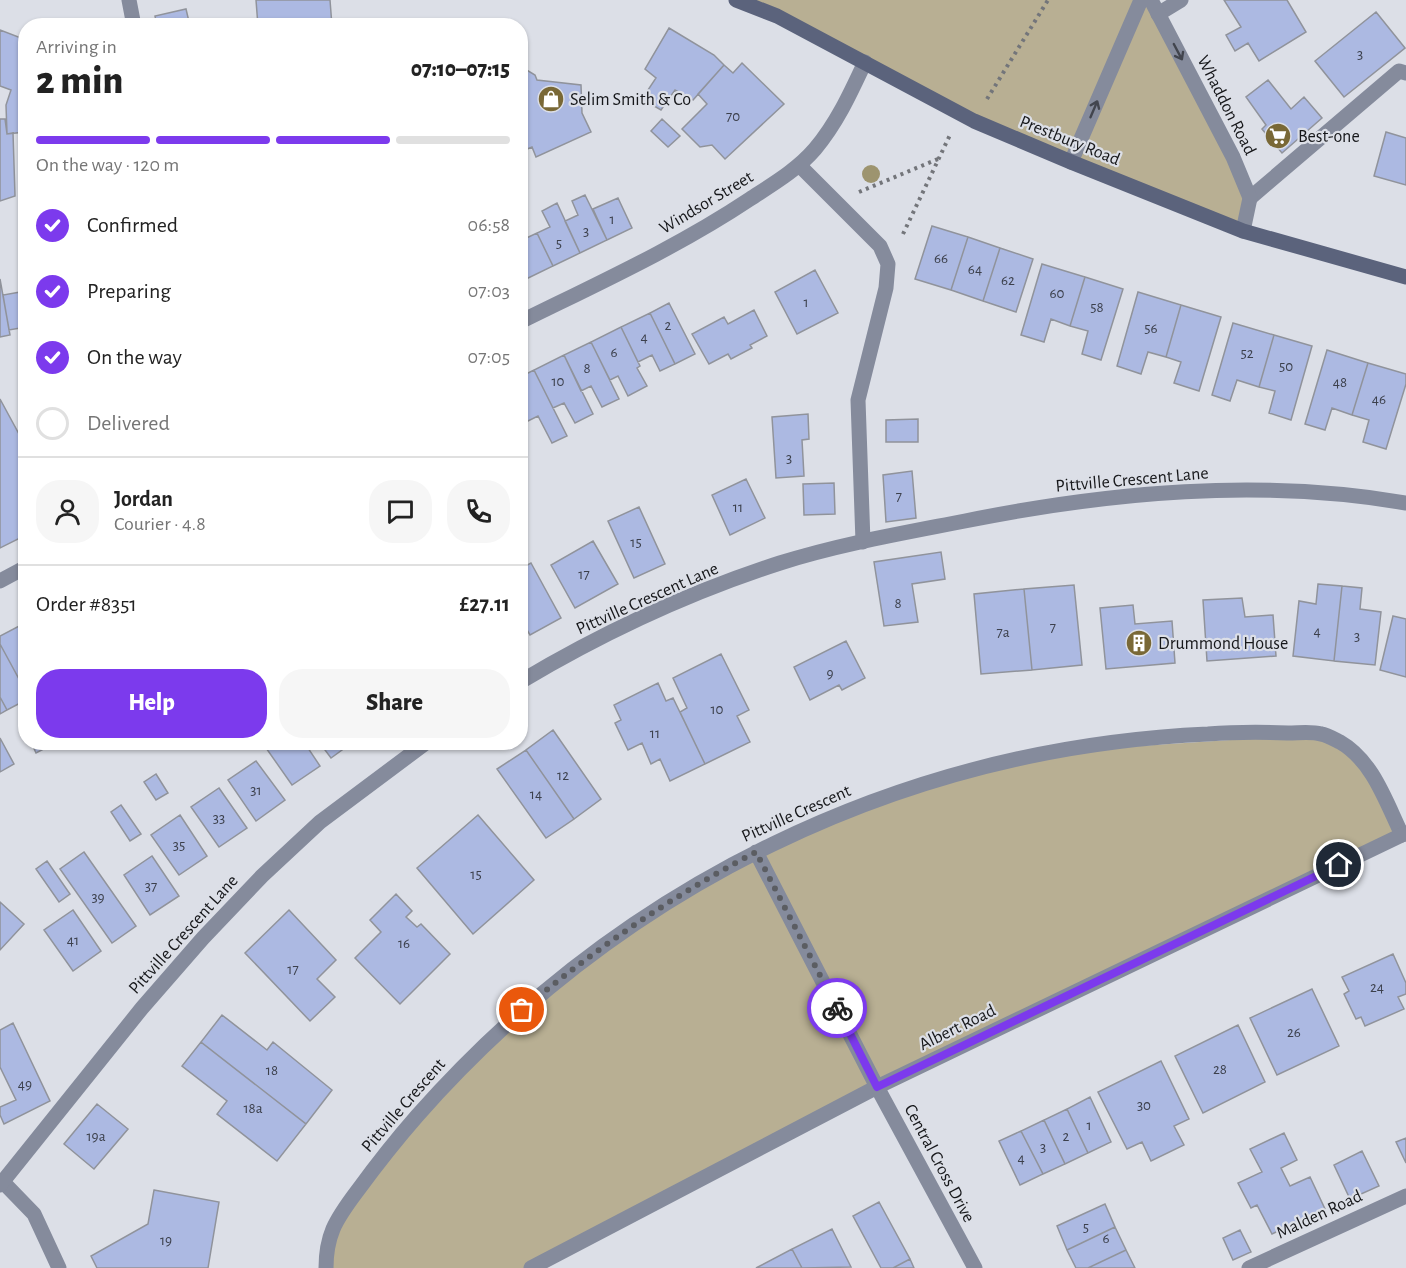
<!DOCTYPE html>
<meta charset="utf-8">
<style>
:root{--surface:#fff;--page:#f6f6f6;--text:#222;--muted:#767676;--line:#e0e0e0;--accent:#7c3aed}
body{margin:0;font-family:"Alegreya Sans",sans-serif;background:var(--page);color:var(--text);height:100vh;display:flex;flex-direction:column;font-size:22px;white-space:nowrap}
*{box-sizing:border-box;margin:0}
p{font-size:20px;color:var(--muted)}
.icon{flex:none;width:33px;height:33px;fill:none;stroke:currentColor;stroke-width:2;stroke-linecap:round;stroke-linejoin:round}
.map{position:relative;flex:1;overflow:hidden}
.side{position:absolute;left:18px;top:18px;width:510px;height:732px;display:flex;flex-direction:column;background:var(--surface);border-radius:24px;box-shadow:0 2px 4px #0004}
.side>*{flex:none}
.pin{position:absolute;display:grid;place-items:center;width:51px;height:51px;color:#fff;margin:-26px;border:3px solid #fff;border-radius:50%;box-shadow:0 2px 6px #0007}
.courier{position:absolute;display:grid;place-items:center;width:60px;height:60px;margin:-30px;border:4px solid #7c3aed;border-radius:50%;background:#fff;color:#222;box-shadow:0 2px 8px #0007}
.headline em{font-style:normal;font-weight:800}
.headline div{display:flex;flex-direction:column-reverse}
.headline{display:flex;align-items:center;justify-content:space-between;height:102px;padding:0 18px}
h1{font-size:39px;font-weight:800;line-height:45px}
.bar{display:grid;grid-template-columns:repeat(4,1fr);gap:9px 6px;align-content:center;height:72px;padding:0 18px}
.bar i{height:8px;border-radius:4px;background:var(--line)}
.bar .active{background:var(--accent)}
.bar p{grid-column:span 4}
.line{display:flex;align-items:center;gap:15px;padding:0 18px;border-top:2px solid var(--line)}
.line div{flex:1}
.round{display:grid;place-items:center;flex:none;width:63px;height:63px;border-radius:24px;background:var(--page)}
ol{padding:0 18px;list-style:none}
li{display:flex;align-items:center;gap:18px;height:66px}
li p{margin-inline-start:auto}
li .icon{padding:6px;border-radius:50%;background:var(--accent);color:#fff;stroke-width:4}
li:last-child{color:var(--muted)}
li i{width:33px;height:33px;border:3px solid var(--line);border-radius:50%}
.cta{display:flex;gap:12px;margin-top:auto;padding:12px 18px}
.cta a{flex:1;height:69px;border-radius:24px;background:var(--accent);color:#fff;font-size:24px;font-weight:800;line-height:69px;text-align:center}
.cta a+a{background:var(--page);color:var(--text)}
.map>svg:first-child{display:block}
</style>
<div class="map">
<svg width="1406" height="1268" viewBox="0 0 1406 1268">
<rect width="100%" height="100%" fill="#dcdfe7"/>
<path fill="#b8af93" d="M736,0H1151L1250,198L1243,231L1071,162Z
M1323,734L1355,753L1402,835L877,1087L531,1268H326L333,1227L441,1089L620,933L808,827L1048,752Z"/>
<path fill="#acb9e2" stroke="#90939b" stroke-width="1.5" d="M256,0H330L332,26H258Z
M1224,0H1287L1306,32L1259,61L1248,43L1235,51L1226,35L1241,27Z
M186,9L190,26H157L155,16Z
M1376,12L1405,48L1344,97L1315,61Z
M669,28L714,55L724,65L693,100L675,90L661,110L642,99L656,78L645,69Z
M0,30L21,38L25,132L7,134L6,105L11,90L0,86Z
M21,38L26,39L24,128Z
M742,63L784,104L725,159L712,145L700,147L682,129L707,104L698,94L724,65L733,73Z
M520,66L535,75L537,80L581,85L582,113L591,132L536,157L532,147L520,152Z
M1268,80L1291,109L1304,97L1322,118L1282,153L1262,129L1266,125L1246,97Z
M0,119H5L7,134L13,133L15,196L0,201Z
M662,119L680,136L668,147L651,131Z
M1386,132L1406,138V185L1374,176Z
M585,195L607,240L580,253L565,221L578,215L572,201Z
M618,198L632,228L607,240L593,209Z
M557,203L580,253L553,266L537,233L550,227L542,211Z
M932,226L968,237L951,290L915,279Z
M537,233L553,266L520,282V241Z
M968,237L1000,248L983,301L951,290Z
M1000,248L1033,259L1016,312L983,301Z
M1042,264L1085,277L1070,326L1051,319L1044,342L1021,335Z
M815,270L838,313L797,334L775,292Z
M1085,277L1123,289L1101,360L1082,354L1088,331L1070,326Z
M0,279L10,335L0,337Z
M26,291V327L9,330L3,295Z
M1138,292L1181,305L1166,357L1148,352L1141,374L1117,366Z
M669,303L695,354L675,364L650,313Z
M1181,305L1221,317L1199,391L1174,383L1181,362L1166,357Z
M754,310L767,336L750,345L752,348L731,359L728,354L709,364L692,334L724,317L728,324Z
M650,313L675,364L660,371L652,355L638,362L621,327Z
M1233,323L1274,335L1259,387L1237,380L1230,401L1212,395Z
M621,327L640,366L637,368L647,386L628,396L618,376L610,380L591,342Z
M1274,335L1312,346L1291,420L1269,413L1275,391L1259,387Z
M591,342L619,399L602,407L591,386L581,391L564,355Z
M1327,350L1368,363L1352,415L1332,408L1325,430L1305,424Z
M564,355L593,414L575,423L564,403L553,408L534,370Z
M1368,363L1406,374V384L1386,449L1363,442L1369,420L1352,415Z
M534,370L567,436L552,443L538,416L526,422L520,411V377Z
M0,399L26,447V535L0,548Z
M808,414L809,439L802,440L804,476L776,478L772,417Z
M918,419V442H886V420Z
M912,471L916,518L886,522L883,475Z
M746,479L765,518L730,535L712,495Z
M834,483L835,514L804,515L803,484Z
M639,507L665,564L634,578L608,521Z
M593,541L618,584L575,608L551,565Z
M941,552L945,579L912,584L918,622L884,626L874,562Z
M531,563L561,618L530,635L520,618V569Z
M1318,584L1342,586L1334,661L1293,656L1299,601L1316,604Z
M1074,585L1082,665L1032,670L1024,589Z
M1342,586L1362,588L1360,609L1381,612L1375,665L1334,661Z
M1024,589L1032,670L981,674L974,594Z
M1242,598L1245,617L1273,615L1276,656L1207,661L1203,600Z
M1133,605L1135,624L1172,621L1175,663L1106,669L1100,608Z
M1393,616L1406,619V677L1380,670Z
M23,624L26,629V692L0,644V636Z
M846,641L865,678L842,690L839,685L810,700L794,667Z
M0,644L26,692V700L7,710L0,697Z
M721,654L749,710L737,716L750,742L705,764L680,712L687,708L673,678Z
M658,683L666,701L673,698L705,764L670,781L660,759L651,764L642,743L628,750L615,723L621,720L614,705Z
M0,697L7,710L0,714Z
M553,730L601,799L574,819L526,750Z
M0,738L14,764L0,772Z
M31,742H57L36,753Z
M267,742H304L320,766L292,785L264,745Z
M319,742H353L331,758Z
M526,750L574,819L546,838L497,769Z
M256,761L285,800L256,821L228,780Z
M156,774L168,793L156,800L144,782Z
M219,788L247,828L219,847L191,807Z
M121,805L141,834L130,841L111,812Z
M180,815L207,856L179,875L151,835Z
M478,815L534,880L473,934L417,868Z
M84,852L136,926L112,943L60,869Z
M152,856L179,896L150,915L124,875Z
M47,861L70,894L59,902L36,869Z
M396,894L412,911L406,917L417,927L421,924L450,954L400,1004L355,958L381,932L370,920Z
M0,902L24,924L0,950Z
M73,910L101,951L73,971L44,930Z
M289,910L336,960L317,979L335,997L310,1021L245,953Z
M1393,954L1406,983V994L1398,997L1404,1009L1365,1026L1361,1017L1356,1019L1344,994L1349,991L1342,977Z
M1312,989L1339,1046L1277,1075L1250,1018Z
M222,1015L267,1050L273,1042L332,1090L306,1124L201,1042Z
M13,1023L50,1101L4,1124L0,1115V1107L16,1100L0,1067V1030Z
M1238,1025L1265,1082L1203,1113L1175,1056Z
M201,1042L306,1124L277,1161L217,1114L227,1101L182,1066Z
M1161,1061L1189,1119L1174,1126L1184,1145L1151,1161L1142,1142L1127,1149L1098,1092Z
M1090,1097L1111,1142L1088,1153L1067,1109Z
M97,1104L128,1129L94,1169L64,1144Z
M1067,1109L1088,1153L1065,1164L1044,1120Z
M1044,1120L1065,1164L1043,1174L1021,1131Z
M1021,1131L1043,1174L1020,1185L999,1141Z
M1284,1133L1297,1160L1281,1168L1290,1186L1310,1177L1325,1209L1272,1234L1257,1205L1251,1208L1238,1183L1262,1172L1250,1149Z
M1406,1138V1163L1396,1142Z
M1362,1151L1379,1186L1350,1199L1334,1165Z
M154,1190L219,1202L208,1268H97L91,1256L148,1224Z
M879,1202L910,1259L893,1268H881L853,1216Z
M1105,1204L1115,1227L1067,1250L1057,1226Z
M1115,1227L1126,1250L1088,1268H1076L1067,1250Z
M832,1229L851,1267L802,1268L792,1249Z
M1240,1230L1251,1252L1233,1260L1223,1238Z
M792,1249L802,1268H756Z
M1126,1250L1135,1268H1088Z
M910,1259L914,1268H893Z"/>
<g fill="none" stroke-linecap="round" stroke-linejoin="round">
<path stroke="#73757a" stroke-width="4" stroke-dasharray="3 4.5" stroke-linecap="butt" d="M987,99L1048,0
M859,192L938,159
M903,234L950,135"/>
<path stroke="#858b9c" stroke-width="15" d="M1158,14L1181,0
M1250,198L1399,71L1406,73
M2,1181L34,1214L59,1268"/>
<path stroke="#858b9c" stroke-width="15" d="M129,0L134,26
M1151,0L1233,157L1250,198L1243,231
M1071,162L1141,0
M799,165L880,246L888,264L886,288L858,400L863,542
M520,322C599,283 678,247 750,199C773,184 797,170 815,149C837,123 851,92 865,62
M0,581L26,567
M520,682C602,633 690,592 780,563C840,544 904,533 965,521C1109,492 1260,478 1406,503
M756,852L877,1087L975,1268
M0,1185L142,1008L203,938L262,876L320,822L427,742
M326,1268C326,1255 328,1241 333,1229C339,1215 349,1202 358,1190C377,1164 396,1140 417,1116C620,886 900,748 1208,734C1235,732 1261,732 1288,733C1299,733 1311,731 1321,734C1327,735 1334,739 1340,742C1373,761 1386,802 1402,835
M1249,1268L1406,1196"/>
<path stroke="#858b9c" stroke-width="15" d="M531,1268L877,1087L1406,833"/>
<path stroke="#5b637c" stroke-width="15" d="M736,0L777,16L974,121L1071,162L1243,231L1406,277"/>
</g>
<circle fill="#9d946f" cx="871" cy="174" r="9"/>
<defs><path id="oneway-shaft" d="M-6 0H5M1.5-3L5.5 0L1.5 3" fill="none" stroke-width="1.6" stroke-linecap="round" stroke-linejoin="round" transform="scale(1.5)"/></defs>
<g stroke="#42454e">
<use href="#oneway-shaft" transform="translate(1178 52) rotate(62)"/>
<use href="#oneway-shaft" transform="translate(1094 109) rotate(-67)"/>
</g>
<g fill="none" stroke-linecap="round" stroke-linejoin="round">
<path stroke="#5b5d62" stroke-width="6" stroke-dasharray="0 10.8" d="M522,1010C595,949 672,896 756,852L837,1008"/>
<path stroke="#7c3aed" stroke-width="8" d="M837,1008L877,1087L1339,865"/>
</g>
<defs>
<symbol id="shop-disc" viewBox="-11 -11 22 22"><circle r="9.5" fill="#796836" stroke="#dcdfe7"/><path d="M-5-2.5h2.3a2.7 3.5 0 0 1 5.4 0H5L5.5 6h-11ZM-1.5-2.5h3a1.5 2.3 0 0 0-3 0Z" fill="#fff"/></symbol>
<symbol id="supermarket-disc" viewBox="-11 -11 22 22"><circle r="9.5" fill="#796836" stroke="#dcdfe7"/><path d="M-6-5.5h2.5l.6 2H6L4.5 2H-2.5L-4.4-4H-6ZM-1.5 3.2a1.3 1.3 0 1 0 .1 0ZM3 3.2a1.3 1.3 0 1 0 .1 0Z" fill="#fff"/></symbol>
<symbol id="building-disc" viewBox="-11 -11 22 22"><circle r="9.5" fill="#796836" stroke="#dcdfe7"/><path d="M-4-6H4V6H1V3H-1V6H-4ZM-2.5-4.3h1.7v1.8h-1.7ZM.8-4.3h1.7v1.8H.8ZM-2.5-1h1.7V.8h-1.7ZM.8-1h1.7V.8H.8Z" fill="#fff"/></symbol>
</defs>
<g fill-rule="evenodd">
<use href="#shop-disc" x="536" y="84" width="30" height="30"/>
<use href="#supermarket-disc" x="1263" y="121" width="30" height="30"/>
<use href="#building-disc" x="1124" y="628" width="30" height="30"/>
</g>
<g text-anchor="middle" stroke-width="4.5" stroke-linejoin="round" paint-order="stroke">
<g font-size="15" fill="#3c404c">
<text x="1360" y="59">3</text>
<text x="733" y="121">70</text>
<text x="612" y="224">1</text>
<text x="586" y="236">3</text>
<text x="559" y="248">5</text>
<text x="941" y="263">66</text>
<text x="975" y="274">64</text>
<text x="1008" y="285">62</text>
<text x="1057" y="298">60</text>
<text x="806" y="307">1</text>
<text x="1097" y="312">58</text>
<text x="668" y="330">2</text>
<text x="1151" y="333">56</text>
<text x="644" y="342">4</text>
<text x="614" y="357">6</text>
<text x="1247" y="358">52</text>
<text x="1286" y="371">50</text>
<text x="587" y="373">8</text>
<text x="558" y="386">10</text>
<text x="1340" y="387">48</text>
<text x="1379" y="404">46</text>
<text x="789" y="463">3</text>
<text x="899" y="501">7</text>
<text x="738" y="512">11</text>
<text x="636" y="547">15</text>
<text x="584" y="579">17</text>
<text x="898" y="608">8</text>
<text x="1053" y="632">7</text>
<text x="1317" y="636">4</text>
<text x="1003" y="637">7a</text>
<text x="1357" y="641">3</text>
<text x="830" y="678">9</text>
<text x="717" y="714">10</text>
<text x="655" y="738">11</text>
<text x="563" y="780">12</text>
<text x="256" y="795">31</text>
<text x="536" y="799">14</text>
<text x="219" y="823">33</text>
<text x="179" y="850">35</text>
<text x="476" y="879">15</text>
<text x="151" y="891">37</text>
<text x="98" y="902">39</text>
<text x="73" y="945">41</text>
<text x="404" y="948">16</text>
<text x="293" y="974">17</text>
<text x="1377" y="992">24</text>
<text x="1294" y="1037">26</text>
<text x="1220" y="1074">28</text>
<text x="272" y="1075">18</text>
<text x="25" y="1089">49</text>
<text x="1144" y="1110">30</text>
<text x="253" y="1113">18a</text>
<text x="1089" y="1130">1</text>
<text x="96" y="1141">19a</text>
<text x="1066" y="1141">2</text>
<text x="1043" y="1152">3</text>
<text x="1021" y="1163">4</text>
<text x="1086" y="1232">5</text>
<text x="1106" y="1243">6</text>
<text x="166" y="1245">19</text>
</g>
<g font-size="18" fill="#16171a" stroke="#dcdfe7" text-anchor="start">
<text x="570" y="105">Selim Smith &amp; Co</text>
<text x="1298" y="142">Best-one</text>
<text x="1158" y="649">Drummond House</text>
</g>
<g font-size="18" fill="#16171a" stroke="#dcdfe7">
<text transform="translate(1227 105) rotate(63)" y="6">Whaddon Road</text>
<text transform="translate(1070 140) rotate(22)" y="6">Prestbury Road</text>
<text transform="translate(706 202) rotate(-31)" y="6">Windsor Street</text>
<text transform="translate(1132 479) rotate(-5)" y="6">Pittville Crescent Lane</text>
<text transform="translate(647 598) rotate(-24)" y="6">Pittville Crescent Lane</text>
<text transform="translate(796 813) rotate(-24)" y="6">Pittville Crescent</text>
<text transform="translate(183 934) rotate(-48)" y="6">Pittville Crescent Lane</text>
<text transform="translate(957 1027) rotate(-26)" y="6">Albert Road</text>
<text transform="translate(403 1105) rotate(-49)" y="6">Pittville Crescent</text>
<text transform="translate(940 1163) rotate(62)" y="6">Central Cross Drive</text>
<text transform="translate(1319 1214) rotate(-25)" y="6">Malden Road</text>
</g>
</g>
</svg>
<div class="pin" style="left:522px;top:1010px;background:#ea580c"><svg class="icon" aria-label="bag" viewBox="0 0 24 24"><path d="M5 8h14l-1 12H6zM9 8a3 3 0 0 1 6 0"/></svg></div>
<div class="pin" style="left:1339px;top:865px;background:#1f2937"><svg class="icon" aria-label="home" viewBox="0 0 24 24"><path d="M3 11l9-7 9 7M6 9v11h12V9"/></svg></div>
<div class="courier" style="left:837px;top:1008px"><svg class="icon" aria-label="bike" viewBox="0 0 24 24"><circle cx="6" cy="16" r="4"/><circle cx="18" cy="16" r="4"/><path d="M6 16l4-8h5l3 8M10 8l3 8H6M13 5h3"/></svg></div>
<section class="side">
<div class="headline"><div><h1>2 min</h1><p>Arriving in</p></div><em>07:10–07:15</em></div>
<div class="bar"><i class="active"></i><i class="active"></i><i class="active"></i><i></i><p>On the way · 120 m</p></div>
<ol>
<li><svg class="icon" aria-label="check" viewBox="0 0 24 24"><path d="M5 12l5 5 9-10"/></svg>Confirmed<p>06:58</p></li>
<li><svg class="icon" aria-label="check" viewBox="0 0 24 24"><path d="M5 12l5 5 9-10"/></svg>Preparing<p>07:03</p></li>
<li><svg class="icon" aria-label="check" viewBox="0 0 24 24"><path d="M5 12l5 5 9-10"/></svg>On the way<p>07:05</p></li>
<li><i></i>Delivered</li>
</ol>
<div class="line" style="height:108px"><a class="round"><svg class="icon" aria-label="person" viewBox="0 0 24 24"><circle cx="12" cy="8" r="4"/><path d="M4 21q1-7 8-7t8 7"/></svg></a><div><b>Jordan</b><p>Courier · 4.8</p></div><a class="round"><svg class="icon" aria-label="chat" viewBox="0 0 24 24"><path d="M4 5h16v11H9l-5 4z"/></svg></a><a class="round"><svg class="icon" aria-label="phone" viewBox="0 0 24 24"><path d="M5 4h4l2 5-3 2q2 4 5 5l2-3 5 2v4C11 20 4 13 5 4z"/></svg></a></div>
<div class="line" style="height:78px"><div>Order #8351</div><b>£27.11</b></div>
<div class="cta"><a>Help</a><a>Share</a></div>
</section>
</div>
